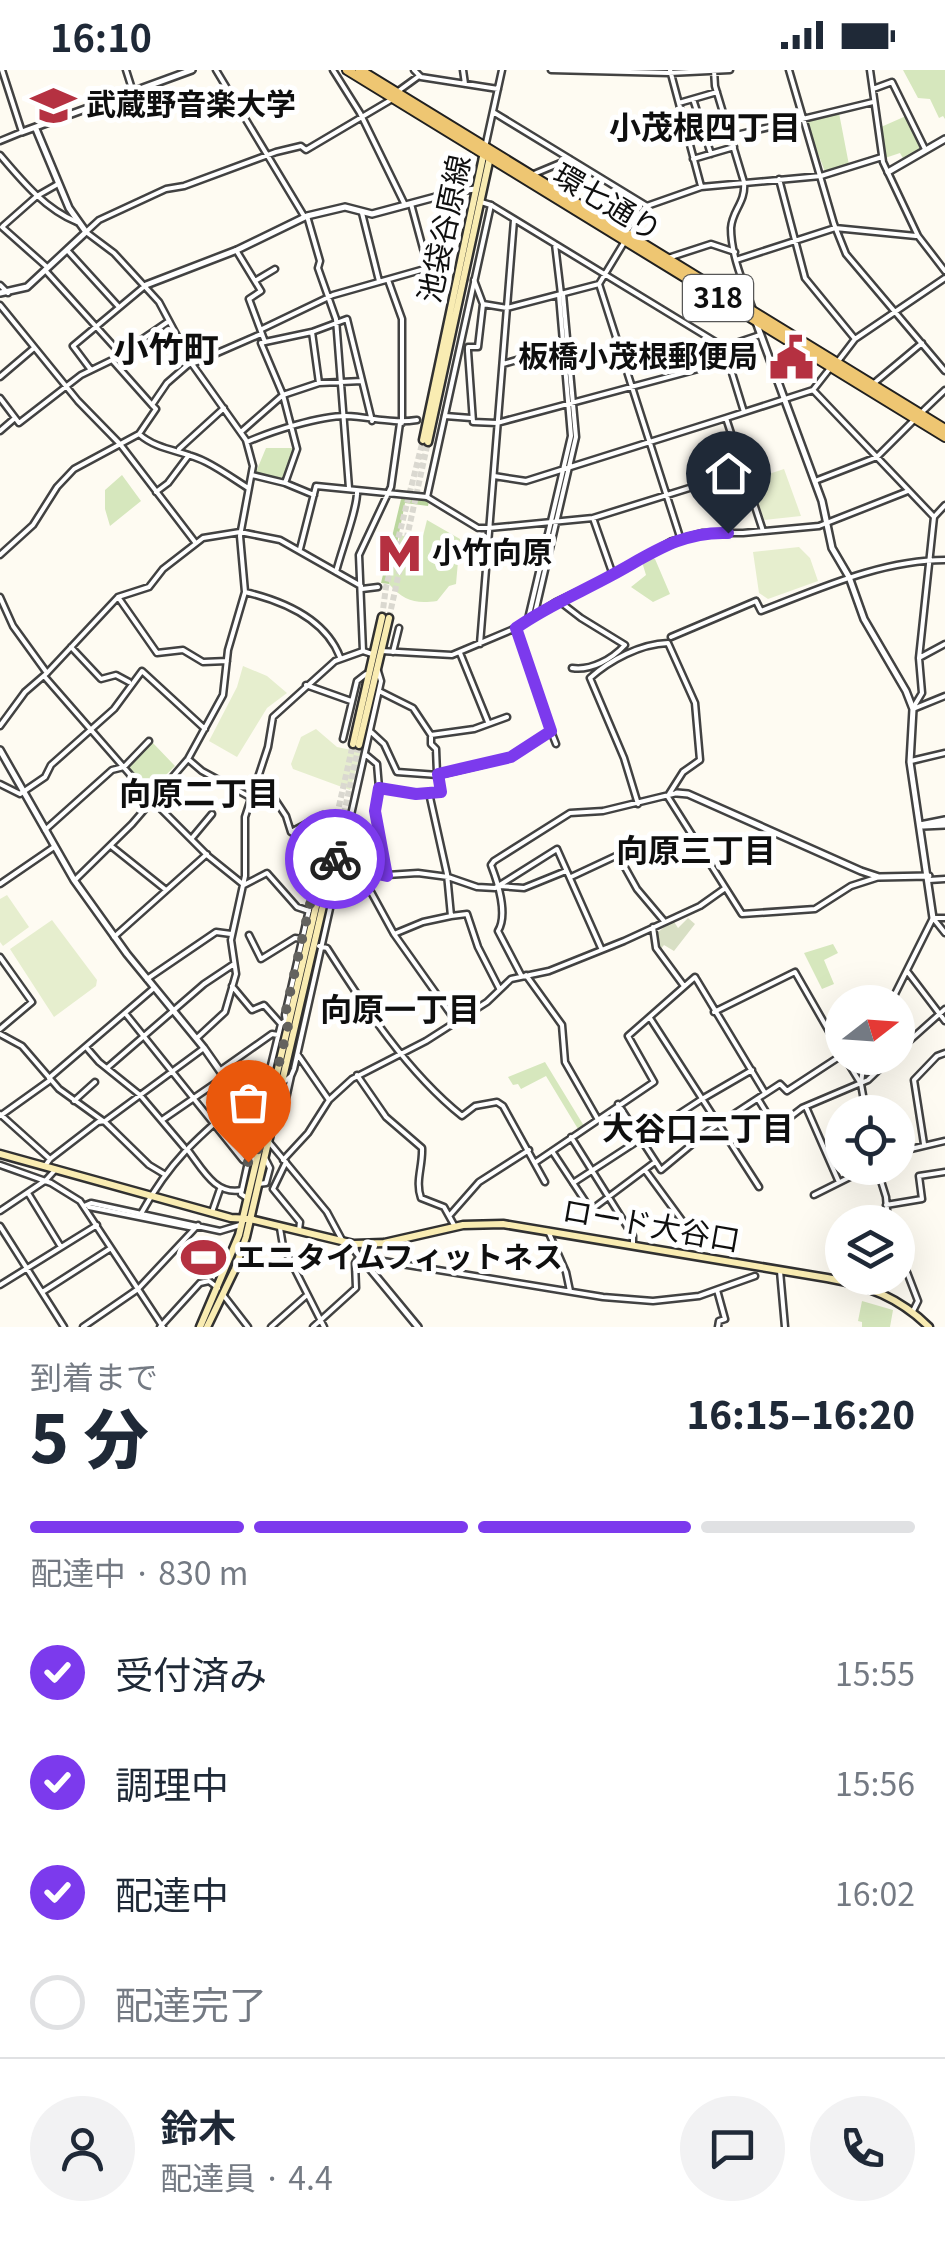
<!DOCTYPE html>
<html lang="ja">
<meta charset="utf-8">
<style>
:root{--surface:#fff;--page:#f2f2f3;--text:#1f2937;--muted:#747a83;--line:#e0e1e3;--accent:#7c3aed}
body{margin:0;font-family:Georgia,"Noto Sans JP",serif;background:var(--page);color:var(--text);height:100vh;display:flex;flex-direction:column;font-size:38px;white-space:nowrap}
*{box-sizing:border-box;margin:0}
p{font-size:32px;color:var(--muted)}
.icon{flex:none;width:55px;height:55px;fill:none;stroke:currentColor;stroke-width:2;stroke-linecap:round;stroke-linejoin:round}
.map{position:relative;height:1257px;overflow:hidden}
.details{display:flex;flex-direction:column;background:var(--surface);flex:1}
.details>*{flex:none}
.needle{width:65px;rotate:73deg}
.buttons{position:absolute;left:825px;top:915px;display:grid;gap:20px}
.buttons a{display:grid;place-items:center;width:90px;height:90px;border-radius:50%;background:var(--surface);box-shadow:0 10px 40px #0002;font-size:50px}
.pin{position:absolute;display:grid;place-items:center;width:85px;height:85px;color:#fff;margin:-102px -42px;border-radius:50% 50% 50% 0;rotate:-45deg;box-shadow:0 0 10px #0007}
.pin .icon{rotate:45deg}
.courier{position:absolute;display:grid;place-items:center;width:100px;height:100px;margin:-50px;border:8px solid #7c3aed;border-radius:50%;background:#fff;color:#222;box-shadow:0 2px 12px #0007}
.head em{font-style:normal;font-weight:800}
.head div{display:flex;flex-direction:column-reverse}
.head{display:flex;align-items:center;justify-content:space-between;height:170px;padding:0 30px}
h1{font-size:65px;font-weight:800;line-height:75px}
.bar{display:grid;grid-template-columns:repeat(4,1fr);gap:15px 10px;align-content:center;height:120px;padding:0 30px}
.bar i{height:12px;border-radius:8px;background:var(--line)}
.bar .selected{background:var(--accent)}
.bar p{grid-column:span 4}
.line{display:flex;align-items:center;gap:25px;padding:0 30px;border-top:2px solid var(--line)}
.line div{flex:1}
.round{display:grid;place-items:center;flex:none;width:105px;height:105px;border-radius:52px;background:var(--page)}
ol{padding:0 30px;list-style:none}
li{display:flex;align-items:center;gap:30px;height:110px}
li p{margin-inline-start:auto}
li .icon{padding:10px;border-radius:50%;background:var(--accent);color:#fff;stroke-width:4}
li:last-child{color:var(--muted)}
li i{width:55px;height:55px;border:5px solid var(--line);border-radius:50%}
.status{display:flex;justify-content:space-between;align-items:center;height:70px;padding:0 50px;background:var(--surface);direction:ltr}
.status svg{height:28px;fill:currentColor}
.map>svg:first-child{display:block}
</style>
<div class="status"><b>16:10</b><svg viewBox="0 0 49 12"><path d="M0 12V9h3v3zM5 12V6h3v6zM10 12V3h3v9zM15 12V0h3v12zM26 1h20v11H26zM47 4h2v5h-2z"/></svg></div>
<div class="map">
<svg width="945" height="1257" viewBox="0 0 945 1257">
<rect width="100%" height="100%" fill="#fefbf2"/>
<path fill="#d6e7bd" d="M903,0H945V49L943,46L939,48L930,29L918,28Z
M839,43L849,95L825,102L807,54L809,50Z
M906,46L921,80L904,90L900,83L885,88L881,57Z
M266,378H295L284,410L256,402Z
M122,405L141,431L110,456L105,439V420Z
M427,450L460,469L456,514L449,516L437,531C415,534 404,531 389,514L400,465L422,470Z
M650,487L655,489L670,524L653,532L631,517L646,505L642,492Z
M152,672L175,696L150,721L127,696Z
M833,874L838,883L824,890L834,914L822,919L804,883Z
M545,992L584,1056L578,1059L546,1006L521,1019L518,1014L513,1015L508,1007Z
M862,1231L893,1240L890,1257H862V1252L858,1251Z"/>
<path fill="#bbd69e" d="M402,425L429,431L428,436L405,433L389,514L381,513Z"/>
<path fill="#d8dfc4" d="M688,848L695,854L674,881L664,875L660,880L657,863L673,850L678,858Z"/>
<path fill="#e6eece" d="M784,399L801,446L764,450L755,423L754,409Z
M799,477L810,488L818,511L768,529L759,523L753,482Z
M243,596L267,606L287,623L267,638L237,687L209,671L237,617Z
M316,659L337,677L361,682L350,720L293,699L291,694L301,667Z
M7,825L29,857L3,876L0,872V829Z
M52,850L97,910L96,916L54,947L10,879Z"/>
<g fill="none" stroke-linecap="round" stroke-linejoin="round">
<path stroke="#dad8d0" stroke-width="6" stroke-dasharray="6 3" stroke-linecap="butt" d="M382,547L386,517L423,370
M389,548L428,372
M332,797L359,675
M325,798L353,674"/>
<defs>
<path id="pedestrian" d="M427,427L491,135
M393,582L399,558
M89,1137L194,1158"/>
<path id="minor" d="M126,0L133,22
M216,0L304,146
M333,0L360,43L405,135
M414,0L421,7L498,19
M463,0L465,14
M551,0L669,3L730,0
M670,0L701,116
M714,0L715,16L744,112C746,133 732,140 731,158C731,185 743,212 752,237
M789,0L834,154L846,184L945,301
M870,0L883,92L918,166L945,201
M873,19L892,12L925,79
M397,22L419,6
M693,29L711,84
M679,33L717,22
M493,42L647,136
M732,66L873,32
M0,71L22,62L2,0
M486,73L502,0
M0,85C22,111 45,139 77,152
M693,89L734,77
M534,104L570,89
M779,109L805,208L855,269
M37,126L58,114
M481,132L491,135L724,277L760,265
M411,134L428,197
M362,143L379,211
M307,146L320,191L318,198L336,249L349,418
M3,156L37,126
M2,157L47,197
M630,165L647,136L701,117L821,106L882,87
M555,174L561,224
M67,180L118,236
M236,180L261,221L249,229L265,272L261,273L283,325L297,379L285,413
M668,188L711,174L735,182
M736,190L835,158L916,166
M45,200L119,282
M388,210L402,249V353
M474,210L483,234L478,277H468V281L473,352L497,353L728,291
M255,211L275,199
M599,214L680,467
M0,215L8,223
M483,234L507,238L599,214L625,171
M0,235L78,331L120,374L195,472
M262,259L333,225L449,192
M265,272L312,262
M724,277L744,342
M112,290L152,335
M839,290L855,269L945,208
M192,294L261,264
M503,294L565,276
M91,300L73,276L146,215
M0,307L34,278
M319,313L312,262L347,249L372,351
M873,314L922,273
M813,320L934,447
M0,328L19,353L81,305L112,290L169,251
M921,343L945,320
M445,346L471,348
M0,361L15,348
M242,361L283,325L319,313L362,311
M139,364C158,381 183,380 206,392C220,399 234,409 248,418
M247,372C272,361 319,346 346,346C371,347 392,354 417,350
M179,379L224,338
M252,405L285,413L314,425
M494,406L526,411L726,348
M815,411L877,387L915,349
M156,422L168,413L189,385
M593,448L613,505
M763,461L726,348L813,320L831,297
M300,479L316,416L427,427L478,458H489L593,448L744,401
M0,485L33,455L57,417L74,399L139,364L156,339L152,335L167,313L190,293
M336,502C341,481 358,438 357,421
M362,519L378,517
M245,522C283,531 325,548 340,587
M0,527L13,556L47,603
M118,527L157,583L183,580L203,592L227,591
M559,531L581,548L625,575C612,589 591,601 572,598
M535,543L576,367L563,224
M528,549L571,366L559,225
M671,567L756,531L761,541C819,519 881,490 945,490
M480,574L514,150
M71,577L101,609L116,605L129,612
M363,581L359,485L391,417L400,353
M381,581L452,585L516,558L556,532L613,505L672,471L702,463H743L819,456L908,421
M460,583L488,652
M919,588L945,574
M44,606L154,732L208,786L244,815L267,803L297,837L309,841
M306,615L351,631
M379,621L413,638L431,665L474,659L507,647
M913,638L922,623L919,588L934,447L945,435
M913,639L945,626
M0,656L25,622L47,603L118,527L149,517L163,499L203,468L240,462L280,470L361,516
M370,661L384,674L397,702L438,705L489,693L511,687L551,661L516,558
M551,661L556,674
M431,667V674L436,679L437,704
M343,669L357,611L366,604
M365,684L377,694L379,718L417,724L441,722L438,705
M188,689L202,701L250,727
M911,691L945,683
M259,705L286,746L291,762L339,792L359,800L394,864L455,950
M0,714L20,724L45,707L51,695L114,639L142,601L205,659
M379,718L375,741L387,805
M429,723L447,804L451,846L467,844L478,877L499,918
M668,727L742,844L815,839L851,816L879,807
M638,734L624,688L590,608C610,590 640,574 668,573L695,633L700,690L683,702L669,724
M45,760L112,700L124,697L149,671
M291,762L323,745L349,752
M192,768L212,744
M111,776L166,820
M359,800L387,805L418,803L448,807L477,817L495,818L557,779L601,878
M571,807L618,785L637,819L664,851
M76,809L132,754L188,689L223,625L228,580L245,522L240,466L253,396L246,370L192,294L159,232L114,183L86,162L99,150L166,119L184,116L276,82L301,76L306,80L394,28
M929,810L945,809
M0,814L54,777
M500,816L524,818L566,801
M933,848L945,863
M933,848H945
M653,857L656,878L684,916
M394,864L423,852L451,846
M249,865L261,889L295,868L302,869
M114,867L207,784
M319,876L327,878C364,936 407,1002 462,1046L475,1036L497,1032L503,1036L545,1112
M0,887L32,932L0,959
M907,901L945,951
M521,905L498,861C508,845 498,813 491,795L494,791L570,743L603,741L677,723
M526,905L562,955L565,992L597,1048
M147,909L216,862L231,864
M232,916L252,940L264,935L281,954
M891,932L933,848
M714,942L795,902L842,984
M125,943L243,1090L248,1092
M650,948L759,1117
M286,952L285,945L330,748
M0,964L22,976L59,1019L106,1053L149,1095L164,1104
M197,968L225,942L236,904L231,870L245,806V747L268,677L273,647L335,591L363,581L372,584
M86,977L99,992L140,1025L184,1077
M898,981L945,939
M298,985L329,1030
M845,988L861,1014
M864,988L861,1014L866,1042
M107,998L204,914L234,894
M221,1000L272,964L278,965
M357,1005L386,1047L422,1078C423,1096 415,1111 421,1128L444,1137L454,1155
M49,1008L154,918
M284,1012L291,1006L294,999L381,611L378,601
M702,1029L752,1000
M758,1029L776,1058L802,1038L868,1010L891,988
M74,1031L95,1012
M268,1034L264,1024L281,954L285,951
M618,1034L661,1100L708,1061L780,1014L787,1021L842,985
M806,1037L838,1110
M0,1044L50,1089
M0,1046L49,1011
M162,1050L223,1008
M275,1051L282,1047L291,1006
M571,1067L633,1166V1175
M269,1072L327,1142L342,1170
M924,1074L914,1010L937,986L945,983
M233,1075L258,1055
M187,1079C202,1098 215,1126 242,1120
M552,1081L591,1140L655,1092
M898,1082L945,1071
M283,1090L308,1063L329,1030L352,1009L426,971L487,932L511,909L549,901L624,871L700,836L724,819
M286,1092L273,1119L300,1152L299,1160
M536,1092L654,1012L628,966L695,907L765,1023
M0,1095L51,1113L80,1131L163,1257
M45,1096L50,1089L98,1052L105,1051L204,978
M877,1098L886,1127L888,1152
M645,1100L697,1171
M573,1113L702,1029
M258,1114L266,1113L270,1098L265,1088
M28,1123L61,1177
M814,1125L868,1098
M247,1128L241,1124L248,1092L256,1088
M886,1135L922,1129L919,1106L945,1102
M84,1136L91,1133L220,1161L240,1155
M0,1141L46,1110L56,1099
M142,1142C170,1091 197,1068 240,1031
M212,1142L220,1119
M450,1145L479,1112L529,1080
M0,1156L64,1257
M280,1158L283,1176L324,1257
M548,1161L566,1202L570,1221
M898,1179L918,1231L913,1241
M365,1192L377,1190L603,1227L653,1231L699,1226L755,1206
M780,1201L785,1257
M0,1215L97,1155
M717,1220L725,1249L719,1251L718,1257
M44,1221L111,1178
M879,1222L883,1208
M224,1226L248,1257
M83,1257L138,1219L198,1155
M160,1257L200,1213L209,1211L218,1218
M271,1257L307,1225
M313,1257L356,1218L355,1193L359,1187"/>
<path id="tertiary" d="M22,62L192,0
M888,102L945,69
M146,215L237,180L307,146L345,137L372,144L458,121L476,119
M0,223L27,217L86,162L69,138L36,59
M756,252L822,431L832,478L849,507L864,549L906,621L913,639L910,692L933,848
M0,680L74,810L127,884L204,978L262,1061
M677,723L688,724L861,801L879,807L929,806
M920,755L945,750
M923,756L945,755
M354,1174L356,1182L418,1257"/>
<path id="secondary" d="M423,370L484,82
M428,372L490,87
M353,674L382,547
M359,675L389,548
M0,1084L231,1148L250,1149L354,1174L384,1173L463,1155L503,1154L827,1208C867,1215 900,1228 929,1257
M200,1257L239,1165L325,798
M207,1257L235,1199L246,1167L332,797"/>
<path id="primary" d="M347,0L945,367
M360,0L945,359"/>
</defs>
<use href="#pedestrian" stroke="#424242" stroke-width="9"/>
<use href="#minor" stroke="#424242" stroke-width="9"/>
<use href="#tertiary" stroke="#424242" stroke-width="10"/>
<use href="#secondary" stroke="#313131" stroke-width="11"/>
<use href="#primary" stroke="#202020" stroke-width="12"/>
<use href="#pedestrian" stroke="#fff" stroke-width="4"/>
<use href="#minor" stroke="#fff" stroke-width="4"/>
<use href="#tertiary" stroke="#fff" stroke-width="5"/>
<use href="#secondary" stroke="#f9ecb2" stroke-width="6"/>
<use href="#primary" stroke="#eec672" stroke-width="8"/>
</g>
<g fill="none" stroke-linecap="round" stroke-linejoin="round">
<path stroke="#63625e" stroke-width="10" stroke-dasharray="0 18" d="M248,1092L256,1088L288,956L285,945L322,781L335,789"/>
<path stroke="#7c3aed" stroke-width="12" d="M335,789L359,800L387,806L375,741L379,718L416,724L441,722L438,704L511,687L551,661L516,558C547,536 579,523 612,505C651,484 681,461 728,463"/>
</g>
<defs>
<symbol id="university-bare" viewBox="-9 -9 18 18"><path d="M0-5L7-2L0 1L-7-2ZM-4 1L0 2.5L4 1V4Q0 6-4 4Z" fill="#b53141" stroke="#fff" stroke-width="2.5" paint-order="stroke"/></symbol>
<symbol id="civic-bare" viewBox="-9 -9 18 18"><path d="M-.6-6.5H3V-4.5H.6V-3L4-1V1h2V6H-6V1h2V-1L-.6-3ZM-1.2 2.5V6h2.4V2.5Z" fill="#b53141" stroke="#fff" stroke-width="2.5" paint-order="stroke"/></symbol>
<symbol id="metro-bare" viewBox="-9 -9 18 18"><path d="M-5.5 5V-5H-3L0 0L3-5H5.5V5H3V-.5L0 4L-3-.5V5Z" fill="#b53141" stroke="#fff" stroke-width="2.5" paint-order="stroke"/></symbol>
<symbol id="stadium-bare" viewBox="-9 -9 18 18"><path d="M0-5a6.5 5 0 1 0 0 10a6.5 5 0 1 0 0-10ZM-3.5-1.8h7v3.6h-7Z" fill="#b53141" stroke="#fff" stroke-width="2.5" paint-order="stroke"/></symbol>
</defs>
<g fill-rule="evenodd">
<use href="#university-bare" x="22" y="4" width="63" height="63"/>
<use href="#civic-bare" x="760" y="256" width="63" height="63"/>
<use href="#metro-bare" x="368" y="452" width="63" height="63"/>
<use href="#stadium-bare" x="172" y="1156" width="63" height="63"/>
</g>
<g text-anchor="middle" stroke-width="10" stroke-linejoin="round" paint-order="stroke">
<rect fill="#fff" stroke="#575757" stroke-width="2.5" x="683" y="205" width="70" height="46" rx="8"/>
<g font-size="28" font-weight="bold" fill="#0f0f0f">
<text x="718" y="238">318</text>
</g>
<g font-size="30" font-weight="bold" fill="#0f0f0f" stroke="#fff" text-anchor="start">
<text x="86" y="45">武蔵野音楽大学</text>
<text x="758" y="297" text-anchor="end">板橋小茂根郵便局</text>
<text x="432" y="493">小竹向原</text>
<text x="236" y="1198">エニタイムフィットネス</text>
</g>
<g font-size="30" fill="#0f0f0f" stroke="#fff">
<text transform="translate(607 133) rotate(31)" y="10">環七通り</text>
<text transform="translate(445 159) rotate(-78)" y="10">池袋谷原線</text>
<text transform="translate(651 1156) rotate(10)" y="10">ロード大谷口</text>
</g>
<g font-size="32" font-weight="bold" fill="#0f0f0f" stroke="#fff">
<text x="705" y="69">小茂根四丁目</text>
<text x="199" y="735">向原二丁目</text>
<text x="696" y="792">向原三丁目</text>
<text x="400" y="951">向原一丁目</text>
<text x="698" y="1070">大谷口二丁目</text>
</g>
<g font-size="35" font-weight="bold" fill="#0f0f0f" stroke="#fff">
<text x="166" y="292">小竹町</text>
</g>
</g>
</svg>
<div class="buttons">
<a><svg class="needle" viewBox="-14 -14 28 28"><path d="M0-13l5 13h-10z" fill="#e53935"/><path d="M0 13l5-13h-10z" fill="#747a83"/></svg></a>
<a><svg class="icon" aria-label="locate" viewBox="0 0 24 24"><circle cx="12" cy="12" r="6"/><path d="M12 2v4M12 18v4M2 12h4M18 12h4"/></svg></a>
<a><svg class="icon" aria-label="layers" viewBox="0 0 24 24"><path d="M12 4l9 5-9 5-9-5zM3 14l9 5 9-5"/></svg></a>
</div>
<div class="pin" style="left:248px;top:1092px;background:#ea580c"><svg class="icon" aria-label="bag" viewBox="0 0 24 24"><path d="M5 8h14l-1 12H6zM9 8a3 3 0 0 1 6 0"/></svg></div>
<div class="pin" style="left:728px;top:463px;background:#1f2937"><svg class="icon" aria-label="home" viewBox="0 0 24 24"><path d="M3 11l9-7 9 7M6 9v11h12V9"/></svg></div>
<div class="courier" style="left:335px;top:789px"><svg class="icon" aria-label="bike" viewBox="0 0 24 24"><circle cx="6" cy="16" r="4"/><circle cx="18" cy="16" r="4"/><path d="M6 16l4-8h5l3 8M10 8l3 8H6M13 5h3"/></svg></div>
</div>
<section class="details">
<div class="head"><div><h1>5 分</h1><p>到着まで</p></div><em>16:15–16:20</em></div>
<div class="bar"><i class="selected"></i><i class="selected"></i><i class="selected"></i><i></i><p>配達中 · 830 m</p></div>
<ol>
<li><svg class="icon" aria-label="check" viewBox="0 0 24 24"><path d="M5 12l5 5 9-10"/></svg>受付済み<p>15:55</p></li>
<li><svg class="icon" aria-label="check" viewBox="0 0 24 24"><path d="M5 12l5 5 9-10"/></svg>調理中<p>15:56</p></li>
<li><svg class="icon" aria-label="check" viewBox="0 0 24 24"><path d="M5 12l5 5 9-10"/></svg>配達中<p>16:02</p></li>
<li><i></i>配達完了</li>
</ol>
<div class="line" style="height:180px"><a class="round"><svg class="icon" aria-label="person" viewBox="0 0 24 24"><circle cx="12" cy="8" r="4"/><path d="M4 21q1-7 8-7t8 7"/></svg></a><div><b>鈴木</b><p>配達員 · 4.4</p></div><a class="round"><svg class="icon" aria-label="chat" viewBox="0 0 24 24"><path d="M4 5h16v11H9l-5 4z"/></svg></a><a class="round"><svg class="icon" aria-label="phone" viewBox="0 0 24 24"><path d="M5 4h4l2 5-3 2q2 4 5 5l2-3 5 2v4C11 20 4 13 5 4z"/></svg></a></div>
</section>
